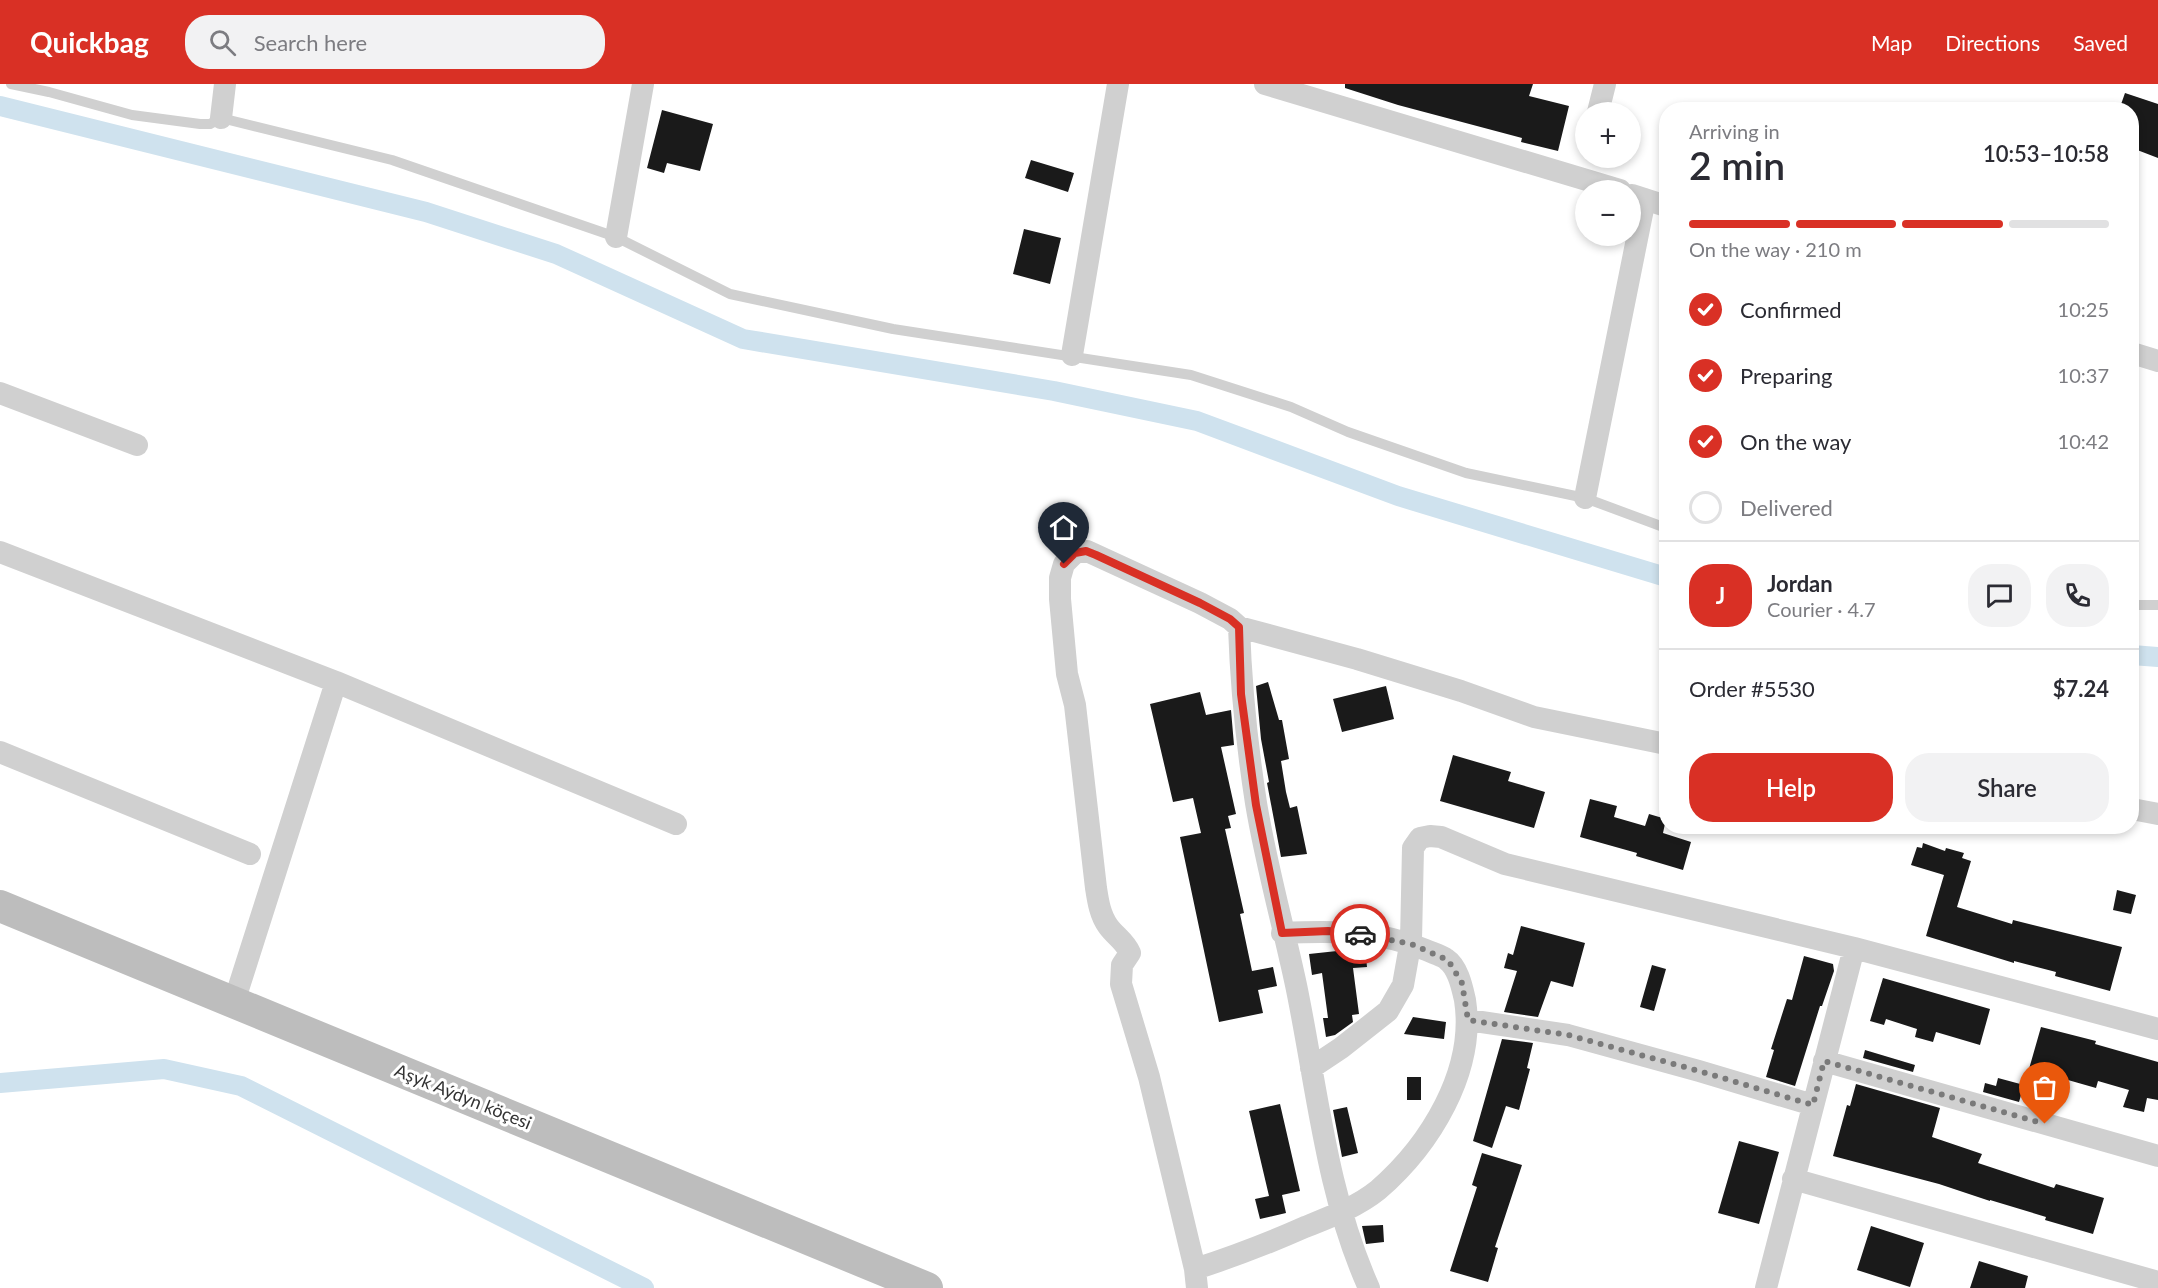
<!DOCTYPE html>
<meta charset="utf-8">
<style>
:root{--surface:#fff;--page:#f2f2f3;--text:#2b2b33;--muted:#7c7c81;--line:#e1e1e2;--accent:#d93025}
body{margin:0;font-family:Lato,sans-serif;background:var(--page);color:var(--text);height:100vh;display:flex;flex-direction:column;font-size:22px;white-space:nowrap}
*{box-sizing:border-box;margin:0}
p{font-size:20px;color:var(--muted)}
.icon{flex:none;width:33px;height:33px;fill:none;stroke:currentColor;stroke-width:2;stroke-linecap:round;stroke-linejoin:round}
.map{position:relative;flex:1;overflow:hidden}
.side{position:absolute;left:1659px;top:18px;width:480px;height:732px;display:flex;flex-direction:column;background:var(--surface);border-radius:24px;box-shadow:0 3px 9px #0003}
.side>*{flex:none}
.tools{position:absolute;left:1575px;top:18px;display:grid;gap:12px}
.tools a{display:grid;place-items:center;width:66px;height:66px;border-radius:50%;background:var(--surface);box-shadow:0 3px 9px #0003;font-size:30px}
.pin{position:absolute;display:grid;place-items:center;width:51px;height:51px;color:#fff;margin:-62px -26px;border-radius:50% 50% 50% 0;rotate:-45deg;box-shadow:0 0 6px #0007}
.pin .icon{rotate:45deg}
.courier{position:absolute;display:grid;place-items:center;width:60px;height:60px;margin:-30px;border:4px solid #d93025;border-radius:50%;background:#fff;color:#222;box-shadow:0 2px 8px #0007}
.summary em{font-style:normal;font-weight:600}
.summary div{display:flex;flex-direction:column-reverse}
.summary{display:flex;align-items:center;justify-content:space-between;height:102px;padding:0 30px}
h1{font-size:39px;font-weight:600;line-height:45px}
.bar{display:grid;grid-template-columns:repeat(4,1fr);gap:9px 6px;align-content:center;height:72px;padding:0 30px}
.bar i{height:8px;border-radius:4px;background:var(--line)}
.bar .on{background:var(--accent)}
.bar p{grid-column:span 4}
.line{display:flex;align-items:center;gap:15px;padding:0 30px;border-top:2px solid var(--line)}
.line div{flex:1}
.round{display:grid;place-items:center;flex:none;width:63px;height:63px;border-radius:24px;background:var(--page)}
ol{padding:0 30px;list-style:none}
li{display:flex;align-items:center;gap:18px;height:66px}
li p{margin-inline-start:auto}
li .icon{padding:6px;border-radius:50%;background:var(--accent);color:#fff;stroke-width:4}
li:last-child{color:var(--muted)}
li i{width:33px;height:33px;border:3px solid var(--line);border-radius:50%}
.button{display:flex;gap:12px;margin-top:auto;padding:12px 30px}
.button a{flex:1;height:69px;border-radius:24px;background:var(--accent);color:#fff;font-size:24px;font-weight:600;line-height:69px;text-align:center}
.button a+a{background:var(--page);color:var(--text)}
header{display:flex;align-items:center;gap:36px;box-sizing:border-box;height:84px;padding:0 30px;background:var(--accent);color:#fff}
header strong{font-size:28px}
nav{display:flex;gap:33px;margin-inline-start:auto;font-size:21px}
.search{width:420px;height:54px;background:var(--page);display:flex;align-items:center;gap:15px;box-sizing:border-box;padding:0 21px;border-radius:24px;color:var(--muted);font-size:22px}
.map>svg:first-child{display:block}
</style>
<header>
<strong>Quickbag</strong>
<div class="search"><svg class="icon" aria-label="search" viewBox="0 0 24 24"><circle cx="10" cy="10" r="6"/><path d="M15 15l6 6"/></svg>Search here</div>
<nav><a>Map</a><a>Directions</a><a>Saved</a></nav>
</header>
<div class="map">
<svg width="2158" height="1204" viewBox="0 0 2158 1204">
<rect width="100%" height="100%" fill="#fff"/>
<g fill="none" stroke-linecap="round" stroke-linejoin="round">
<path stroke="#cfe2ee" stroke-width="20" d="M0,22L426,128L556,170L743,255L1054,307L1197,337L1398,412L1666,493
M2132,571L2158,573
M0,999L164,985L241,1002L644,1204"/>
</g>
<path fill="#1a1a1a" d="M1345,0H1533L1529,12L1569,22L1558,67L1521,58L1522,54L1398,21L1345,4Z
M2125,9L2158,20V74L2132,64V26H2119Z
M662,26L713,40L700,87L667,79L664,89L647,84Z
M1031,76L1074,89L1068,108L1025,94Z
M1024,145L1061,154L1050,200L1013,190Z
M1268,598L1277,629L1279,636H1282L1289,675L1281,677L1286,708L1290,724L1297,722L1307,770L1281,773L1267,699L1269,698L1261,655L1256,602Z
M1386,602L1394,635L1342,648L1333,615Z
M1200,608L1206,631L1231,626L1234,661L1221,663L1236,730L1228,732L1231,744L1225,745L1244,829L1240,830L1252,887L1273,883L1277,902L1258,906L1263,929L1219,938L1180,753L1201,749L1193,714L1173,718L1150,620Z
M1453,671L1511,688L1508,697L1545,708L1534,744L1440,717Z
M1590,715L1617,722L1614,733L1645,742L1649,730L1666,735L1663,749L1691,758L1683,786L1636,772L1637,769L1580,753Z
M1923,759L1945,767L1946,764L1964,769L1962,774L1971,777L1957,823L2012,840L2013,836L2122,863L2110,907L2055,892L2056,888L2014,877V879L1926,852L1944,791L1911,781L1917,763L1922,764Z
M2117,806L2136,811L2131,830L2113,826Z
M1521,842L1585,859L1573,903L1551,897L1538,933L1504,928L1517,887L1504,884L1508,869L1513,871Z
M1365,864L1367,883L1353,884L1359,930L1352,931L1353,938L1335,951L1326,953L1323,934H1328L1322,889L1312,891L1309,870Z
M1804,872L1833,880L1834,887L1822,922H1820L1795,1002L1766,993L1774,966L1771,965L1787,915L1792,916Z
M1652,881L1666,885L1654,927L1640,923Z
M1883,894L1990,925L1980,961L1936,948L1933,958L1915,953L1917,945L1886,935L1884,941L1870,937Z
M1413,933L1446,938L1444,955L1404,950Z
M2041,943L2096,957L2095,960L2158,978V1016L2147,1014L2144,1028L2123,1023L2129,1006L2098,997L2096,1004L2029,985Z
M1502,955L1533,959L1527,984L1530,985L1519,1026L1506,1022L1492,1064L1473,1057Z
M1865,966L1915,981L1913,988L1863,974Z
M1407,993H1421V1016H1407Z
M1998,994L2024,1001L2019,1018L1983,1008L1985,999L1996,1002Z
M1856,1000L1940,1024L1932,1053L1982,1070L1978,1079L2054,1104L2056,1100L2104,1114L2093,1150L2045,1136L2046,1133L1990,1116V1117L1939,1100L1833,1072L1847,1021L1850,1022Z
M1280,1020L1300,1107L1282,1111L1286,1129L1260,1135L1255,1115L1269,1112L1249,1027Z
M1347,1023L1358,1069L1342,1073L1333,1026Z
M1739,1057L1779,1068L1759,1140L1718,1129Z
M1482,1069L1522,1081L1495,1163L1498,1164L1488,1198L1450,1187L1477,1103L1472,1101Z
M1383,1141L1384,1158L1366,1160L1362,1142Z
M1871,1142L1924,1159L1910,1203L1857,1186Z
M1979,1177L2028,1192L2025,1204H1970Z"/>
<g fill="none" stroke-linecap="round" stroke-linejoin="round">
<path stroke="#d0d0d0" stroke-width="10" d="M11,0L49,8L132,31L200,40H210L221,34L392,76L616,153L730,210L893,245L1191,291L1291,323L1348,348L1466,389L1585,414L1666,444
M2132,521H2158"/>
<path stroke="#d0d0d0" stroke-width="22" d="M1265,0L1620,106
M1598,28L1605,0
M221,34L225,0
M1632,111L1666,122
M616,153L643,0
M2132,269L2158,277
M1072,271L1118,0
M0,309L137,361
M1585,414L1645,115
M0,468L336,598L676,740
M1239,543C1241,603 1247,661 1256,719C1266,780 1283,840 1296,901C1317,1002 1326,1109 1369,1204
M0,668L250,770
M2132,725L2158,730
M234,918L336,598
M1468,936L1568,951L1699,987L1813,1021
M1824,977L2158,1072
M1311,984L1341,964L1388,927L1403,901L1411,856L1413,764L1420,754L1430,752L1441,753L1505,780L1854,864
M1793,1095L2158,1198
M1195,1185C1232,1173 1269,1159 1305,1143C1330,1133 1357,1123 1378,1106C1430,1061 1476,987 1465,916C1462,903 1458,883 1446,875C1441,871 1432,869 1426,866C1380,846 1331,847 1282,849
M1197,1204L1195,1185L1149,993L1121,900L1122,881L1130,869C1125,857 1115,852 1108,842C1100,831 1098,817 1096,804L1075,621L1067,590L1060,515V494L1064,480L1075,469L1087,467L1200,519L1230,535L1239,543L1357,575L1461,607L1534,633L1666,660
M1766,1204L1854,864L2158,945"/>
<path stroke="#bdbdbd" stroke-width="32" d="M0,822L927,1204"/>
</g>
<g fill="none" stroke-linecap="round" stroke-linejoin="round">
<path stroke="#7a7a7a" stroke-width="6" stroke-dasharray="0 10.8" d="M1360,850L1411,860L1448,876L1462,899L1468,936L1568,951L1699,987L1813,1021L1824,977L2045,1040"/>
<path stroke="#d93025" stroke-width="8" d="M1064,480L1075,469L1086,467L1096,471L1200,519L1230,535L1239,543L1241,610L1256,721L1282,849L1328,847L1360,850"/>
</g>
<g text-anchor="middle" stroke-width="6" stroke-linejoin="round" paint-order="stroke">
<g font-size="18" fill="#333" stroke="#fff">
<text transform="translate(463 1013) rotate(22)" y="6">Aşyk Aýdyn köçesi</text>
</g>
</g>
</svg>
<div class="tools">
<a>+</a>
<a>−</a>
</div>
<div class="pin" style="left:2045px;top:1040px;background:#ea580c"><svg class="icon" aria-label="bag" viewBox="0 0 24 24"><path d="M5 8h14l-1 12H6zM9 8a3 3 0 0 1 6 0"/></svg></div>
<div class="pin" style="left:1064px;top:480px;background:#1f2937"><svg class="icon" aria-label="home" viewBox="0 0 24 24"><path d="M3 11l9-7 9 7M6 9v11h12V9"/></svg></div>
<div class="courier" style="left:1360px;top:850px"><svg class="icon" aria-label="car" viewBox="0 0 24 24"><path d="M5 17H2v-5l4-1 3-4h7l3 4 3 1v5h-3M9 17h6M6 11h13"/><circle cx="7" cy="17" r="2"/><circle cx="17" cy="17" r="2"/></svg></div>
<section class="side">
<div class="summary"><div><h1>2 min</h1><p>Arriving in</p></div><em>10:53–10:58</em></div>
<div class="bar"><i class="on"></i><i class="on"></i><i class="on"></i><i></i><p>On the way · 210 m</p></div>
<ol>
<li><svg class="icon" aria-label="check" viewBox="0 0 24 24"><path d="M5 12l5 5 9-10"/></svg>Confirmed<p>10:25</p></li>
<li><svg class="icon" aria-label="check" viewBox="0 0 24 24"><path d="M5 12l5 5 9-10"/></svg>Preparing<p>10:37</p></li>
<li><svg class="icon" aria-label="check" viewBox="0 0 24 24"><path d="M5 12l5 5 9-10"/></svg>On the way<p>10:42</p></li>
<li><i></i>Delivered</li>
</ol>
<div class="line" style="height:108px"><b class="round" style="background:var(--accent);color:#fff">J</b><div><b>Jordan</b><p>Courier · 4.7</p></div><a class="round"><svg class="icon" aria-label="chat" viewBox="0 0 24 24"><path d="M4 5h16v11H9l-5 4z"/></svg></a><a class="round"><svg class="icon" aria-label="phone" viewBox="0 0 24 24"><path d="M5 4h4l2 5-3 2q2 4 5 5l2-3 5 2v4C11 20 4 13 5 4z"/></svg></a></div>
<div class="line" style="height:78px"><div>Order #5530</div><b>$7.24</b></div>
<div class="button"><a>Help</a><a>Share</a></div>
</section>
</div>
